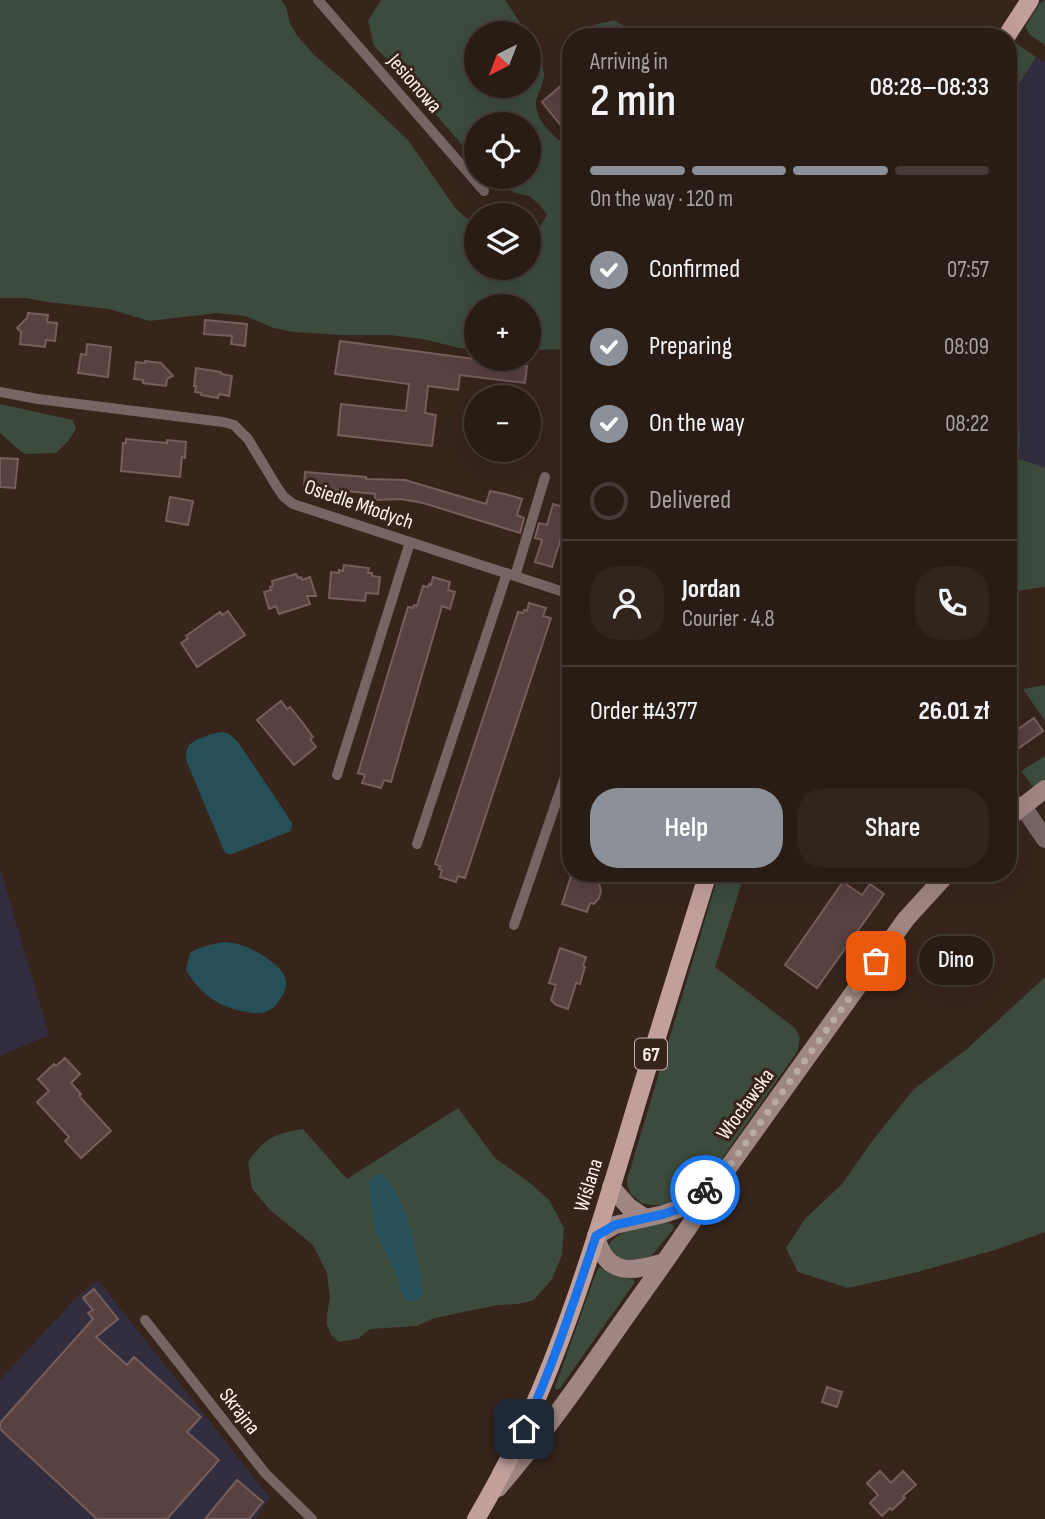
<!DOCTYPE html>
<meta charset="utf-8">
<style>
:root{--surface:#291c15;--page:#31251e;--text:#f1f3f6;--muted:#a5a1a0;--line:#453a34;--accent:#8c9099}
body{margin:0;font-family:"Sofia Sans Condensed",sans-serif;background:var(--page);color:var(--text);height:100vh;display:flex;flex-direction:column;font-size:26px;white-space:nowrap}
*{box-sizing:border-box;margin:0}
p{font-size:23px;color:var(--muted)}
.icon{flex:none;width:38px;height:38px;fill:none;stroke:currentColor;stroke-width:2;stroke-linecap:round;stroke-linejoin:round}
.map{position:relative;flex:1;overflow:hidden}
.drawer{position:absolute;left:562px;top:28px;width:455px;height:854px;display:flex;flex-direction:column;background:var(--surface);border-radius:28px;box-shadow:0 7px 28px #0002,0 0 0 2px var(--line)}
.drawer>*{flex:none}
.needle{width:46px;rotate:222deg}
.tools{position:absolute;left:464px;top:21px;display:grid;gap:14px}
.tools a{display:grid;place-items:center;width:77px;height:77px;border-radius:50%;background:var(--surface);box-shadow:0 7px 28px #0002,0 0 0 2px var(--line);font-size:35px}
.pin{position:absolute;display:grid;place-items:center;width:60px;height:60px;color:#fff;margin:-30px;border-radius:14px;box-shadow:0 4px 10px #0006}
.courier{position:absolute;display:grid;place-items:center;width:70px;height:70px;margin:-35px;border:5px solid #1a73e8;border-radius:50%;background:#fff;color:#222;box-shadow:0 2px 9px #0007}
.bubble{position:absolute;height:49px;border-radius:24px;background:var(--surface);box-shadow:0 7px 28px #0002,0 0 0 2px var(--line);font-size:23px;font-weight:600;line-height:49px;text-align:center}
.summary em{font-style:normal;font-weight:600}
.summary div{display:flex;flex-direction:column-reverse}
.summary{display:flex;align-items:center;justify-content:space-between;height:119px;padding:0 28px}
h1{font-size:46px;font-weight:600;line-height:52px}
.bar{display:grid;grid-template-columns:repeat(4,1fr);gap:10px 7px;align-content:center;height:84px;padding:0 28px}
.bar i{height:9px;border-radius:5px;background:var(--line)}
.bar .selected{background:var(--accent)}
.bar p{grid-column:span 4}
.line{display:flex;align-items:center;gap:18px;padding:0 28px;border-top:2px solid var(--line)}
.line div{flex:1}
.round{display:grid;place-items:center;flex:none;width:74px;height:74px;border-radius:28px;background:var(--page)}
ol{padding:0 28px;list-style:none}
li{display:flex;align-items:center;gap:21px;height:77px}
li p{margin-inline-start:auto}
li .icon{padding:7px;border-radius:50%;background:var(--accent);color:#fff;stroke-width:4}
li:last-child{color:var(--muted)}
li i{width:38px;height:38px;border:4px solid var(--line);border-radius:50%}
.cta{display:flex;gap:14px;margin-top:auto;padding:14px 28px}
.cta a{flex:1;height:80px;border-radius:28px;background:var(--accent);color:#fff;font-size:28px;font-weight:600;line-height:80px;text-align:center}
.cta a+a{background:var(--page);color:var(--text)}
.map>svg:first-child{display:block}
</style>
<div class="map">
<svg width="1045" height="1519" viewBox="0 0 1045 1519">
<rect width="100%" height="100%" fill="#37251c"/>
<path fill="#332e3f" d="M1036,57L1045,62V468L1008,455V101Z
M0,868L49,1035L0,1056Z
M98,1280L270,1498L255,1519H0V1380L78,1296Z"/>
<path fill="#3c4b3c" d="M0,0H281L286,7L290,23L296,34L314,55L354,89L408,140L456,209L466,218L476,220V268H528L529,230L531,231L540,227L547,215L539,204L529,196L515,193L494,181L490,177H528V124H476V161L393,65L374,46L368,21L381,0H505L527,33H476V86H528L529,35C536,47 543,61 544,75C544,84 538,92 536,101C534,120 555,139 570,147V349L529,350L528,306H476V349L460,348L422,339L390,335H341L294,332L274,328L245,316L217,313L149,321L109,309L48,302L26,298H0Z
M1045,0V45L1030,35L1025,27L1040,3Z
M614,20L643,37H585L594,25Z
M1014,42L1036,57L1008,101V52Z
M0,404L73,420L76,429L68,441L56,453L24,454L0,433Z
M1008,455L1045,468V587L1008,592Z
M1045,685V721L1023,689Z
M1045,756V779L1033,787L1021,771Z
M719,873H745L715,967L795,1028L800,1038L797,1052L714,1170L689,1195L668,1205H652L641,1203L631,1194L628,1187L627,1180Z
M1045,977V1232L995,1250L914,1273L848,1288L798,1272L786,1248L805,1219L842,1184L873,1140L914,1089L967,1049Z
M458,1108L495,1158L530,1183L549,1200L564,1228L562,1255L552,1279L534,1300L518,1304L498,1305L454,1314L432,1319L417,1326L370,1329L358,1339L339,1342L331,1335L327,1325V1314L330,1297L327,1273L313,1245L270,1210L252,1189L248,1162C265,1138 275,1133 303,1129L347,1179Z
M670,1223L673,1225L674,1228L650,1258C632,1261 618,1266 608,1247C616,1228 651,1225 670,1223Z
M600,1267L619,1277L633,1279L635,1282L560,1388L556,1390L555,1387L597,1270Z"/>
<path fill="#264f58" d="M1008,395C1017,409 1023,433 1019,450L1013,452H1008Z
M223,732L229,734L238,742L287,815L292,824L291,831L232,854H227L224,851L186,760C186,756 186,751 188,747C192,739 214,733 223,732Z
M225,942C241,943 252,949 265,957C283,969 294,980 279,1001C275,1007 270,1011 262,1013C255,1014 248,1012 241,1011C215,1005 199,992 186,970L190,953C201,946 212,944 225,942Z
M376,1174H383C409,1201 420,1261 423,1297L416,1301L406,1300C399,1293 400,1284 396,1275C392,1265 386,1256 382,1246C373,1225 370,1204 369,1181Z"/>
<path fill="#58413f" stroke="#765e5b" stroke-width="2" d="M570,78V137L542,102Z
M28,313L48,315L47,322L57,323L55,341L46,340L45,347L20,344L21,332L17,328L27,318Z
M205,320L247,324L245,346L231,344L232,336L204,334Z
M340,341L527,366L525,383L460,375L458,390L428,386L425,413L436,415L432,446L338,435L341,404L406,411L409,384L335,374Z
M87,344L111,347L108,377L78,373L81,354L86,355Z
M145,361L161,363L173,376L167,379L166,386L143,383V380L134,379L136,362L145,363Z
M196,368L221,372V374L232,376L229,396L219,394L218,398L201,395V393L195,392L196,386H194Z
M126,439L167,443V440L186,442L185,458L182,457L180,477L121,471L123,443H126Z
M0,458L18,459L15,488L0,487Z
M305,472L366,477V479L405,480L486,504L490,491L505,494L522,499L517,515L524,518L520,533L423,503L401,499L375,500V494L317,488V486L304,485Z
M170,497L193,501L188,525L166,521Z
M553,504L570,509L552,567L535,562L542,540L535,538L539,523L547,525Z
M344,565L369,568L368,573H372V576L380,577L378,594L366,593L365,601L329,598L331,572L339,573V570L343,571Z
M296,574L298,578L301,577L302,580L310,577L316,596H307L310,604L279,614L276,606L269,609L264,592L271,590L270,587L273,586L272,581Z
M433,577L450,582L448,590L455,592L450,609L442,606L391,782L384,780L381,788L362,783L365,775L358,773L408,607L413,608L414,605L417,606L423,586L428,587L429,584L431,585Z
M529,603L546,608L543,616L551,618L465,878L458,876L456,882L440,877L442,870L439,869L440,866L435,864L518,612L523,613L524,610L527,611Z
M228,611L245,635L197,667L181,643L188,638L186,636L220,612L222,615Z
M281,701L287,709L290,707L302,722L313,737L310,739L316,747L294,765L257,720Z
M1034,718L1043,731L1008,756V736Z
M572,873H592L597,875L601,891L599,898L594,904L590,903L587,912L562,904Z
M843,882L862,895L870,884L884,894L817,988L785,965Z
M560,948L586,957L583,966L585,967L580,984L576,983L568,1009L556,1005L551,1000L556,985L549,983Z
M65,1058L80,1074L71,1083L81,1094L79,1096L111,1131L81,1158L65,1141L69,1137L37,1102L49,1091L38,1079L54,1064L56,1066Z
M94,1289L118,1319L96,1337L127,1365L134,1357L201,1417L187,1432L219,1460L167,1519H97L0,1429V1423L93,1319L88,1313L93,1310L83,1298Z
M827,1387L842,1392L837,1407L822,1402Z
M880,1471L891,1483L903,1471L916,1485L903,1496L905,1498L892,1510L890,1508L882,1516L870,1503L878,1495L867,1483Z
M237,1480L263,1502L249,1519H205Z"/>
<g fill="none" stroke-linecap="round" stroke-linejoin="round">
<path stroke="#756563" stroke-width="10" d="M318,0L484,191
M0,392L38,399L223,422L234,425L248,439L277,487L284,497L293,504L570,594
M515,576L545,477
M337,775L410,542
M417,844L507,573
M514,925L570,762
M145,1320L265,1473L312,1519"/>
<path stroke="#756563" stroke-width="18" d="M1022,805L1045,839"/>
<path stroke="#a08682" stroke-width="18" d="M1008,818L1045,789
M611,1187L629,1207L644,1217
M664,1262C632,1272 606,1277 596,1236L615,1225L664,1214L684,1207L709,1187
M498,1488C542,1437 581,1381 620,1325C654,1277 689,1229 720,1179L906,919L948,873"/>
<path stroke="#c19f9b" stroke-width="18" d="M1006,37L1030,0
M476,1519C549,1397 589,1262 630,1126C655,1042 682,957 708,873"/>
</g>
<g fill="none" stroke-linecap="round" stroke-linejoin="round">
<path stroke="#b9aaa3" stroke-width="7" stroke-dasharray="0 12.6" d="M705,1190L720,1179L876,961"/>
<path stroke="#1a73e8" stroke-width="9" d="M524,1429C553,1366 574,1301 596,1236L615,1225L664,1214L684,1207L705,1190"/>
</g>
<g text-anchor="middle" stroke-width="6" stroke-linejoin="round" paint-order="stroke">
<rect fill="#37251c" stroke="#c3b4ad" stroke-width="2" x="635" y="1038.5" width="32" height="31" rx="5"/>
<g font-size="19" font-weight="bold" fill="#fff2eb">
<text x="651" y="1061">67</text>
</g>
<g font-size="21" fill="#fff2eb" stroke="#37251c">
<text transform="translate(415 83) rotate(49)" y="7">Jesionowa</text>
<text transform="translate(359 504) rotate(19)" y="7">Osiedle Młodych</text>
<text transform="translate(745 1104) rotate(-54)" y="7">Włocławska</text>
<text transform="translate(588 1185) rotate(-73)" y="7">Wiślana</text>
<text transform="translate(240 1411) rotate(52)" y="7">Skrajna</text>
</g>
</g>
</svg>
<div class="tools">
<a><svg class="needle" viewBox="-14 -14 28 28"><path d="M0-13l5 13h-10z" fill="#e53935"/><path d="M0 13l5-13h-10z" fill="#a5a1a0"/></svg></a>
<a><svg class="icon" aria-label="locate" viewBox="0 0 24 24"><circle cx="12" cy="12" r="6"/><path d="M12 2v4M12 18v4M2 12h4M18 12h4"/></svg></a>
<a><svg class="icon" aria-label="layers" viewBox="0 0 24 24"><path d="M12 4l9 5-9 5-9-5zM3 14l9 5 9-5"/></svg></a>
<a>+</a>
<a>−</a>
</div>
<div class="pin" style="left:876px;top:961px;background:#ea580c"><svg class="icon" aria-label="bag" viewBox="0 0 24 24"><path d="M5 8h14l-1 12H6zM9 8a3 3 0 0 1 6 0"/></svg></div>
<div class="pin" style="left:524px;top:1429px;background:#1f2937"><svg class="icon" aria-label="home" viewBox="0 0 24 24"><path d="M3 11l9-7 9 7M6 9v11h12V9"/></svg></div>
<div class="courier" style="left:705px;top:1190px"><svg class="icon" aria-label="bike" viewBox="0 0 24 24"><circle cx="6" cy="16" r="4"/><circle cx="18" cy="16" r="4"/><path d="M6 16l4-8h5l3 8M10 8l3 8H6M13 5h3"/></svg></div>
<div class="bubble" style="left:919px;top:936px;width:74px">Dino</div>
<section class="drawer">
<div class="summary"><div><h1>2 min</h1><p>Arriving in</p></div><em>08:28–08:33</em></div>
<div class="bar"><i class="selected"></i><i class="selected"></i><i class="selected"></i><i></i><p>On the way · 120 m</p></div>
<ol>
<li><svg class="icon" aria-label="check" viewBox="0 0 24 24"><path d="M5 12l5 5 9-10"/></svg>Confirmed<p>07:57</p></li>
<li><svg class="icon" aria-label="check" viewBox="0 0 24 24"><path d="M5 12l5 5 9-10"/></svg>Preparing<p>08:09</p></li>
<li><svg class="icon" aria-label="check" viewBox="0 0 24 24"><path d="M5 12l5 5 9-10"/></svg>On the way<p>08:22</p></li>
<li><i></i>Delivered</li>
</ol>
<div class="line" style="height:126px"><a class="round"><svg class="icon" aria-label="person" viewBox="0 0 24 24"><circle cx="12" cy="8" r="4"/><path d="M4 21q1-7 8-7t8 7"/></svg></a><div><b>Jordan</b><p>Courier · 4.8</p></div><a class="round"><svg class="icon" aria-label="phone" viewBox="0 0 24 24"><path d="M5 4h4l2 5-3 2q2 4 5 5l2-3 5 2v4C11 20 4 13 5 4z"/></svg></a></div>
<div class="line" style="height:91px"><div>Order #4377</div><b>26.01 zł</b></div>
<div class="cta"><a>Help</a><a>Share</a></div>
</section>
</div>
